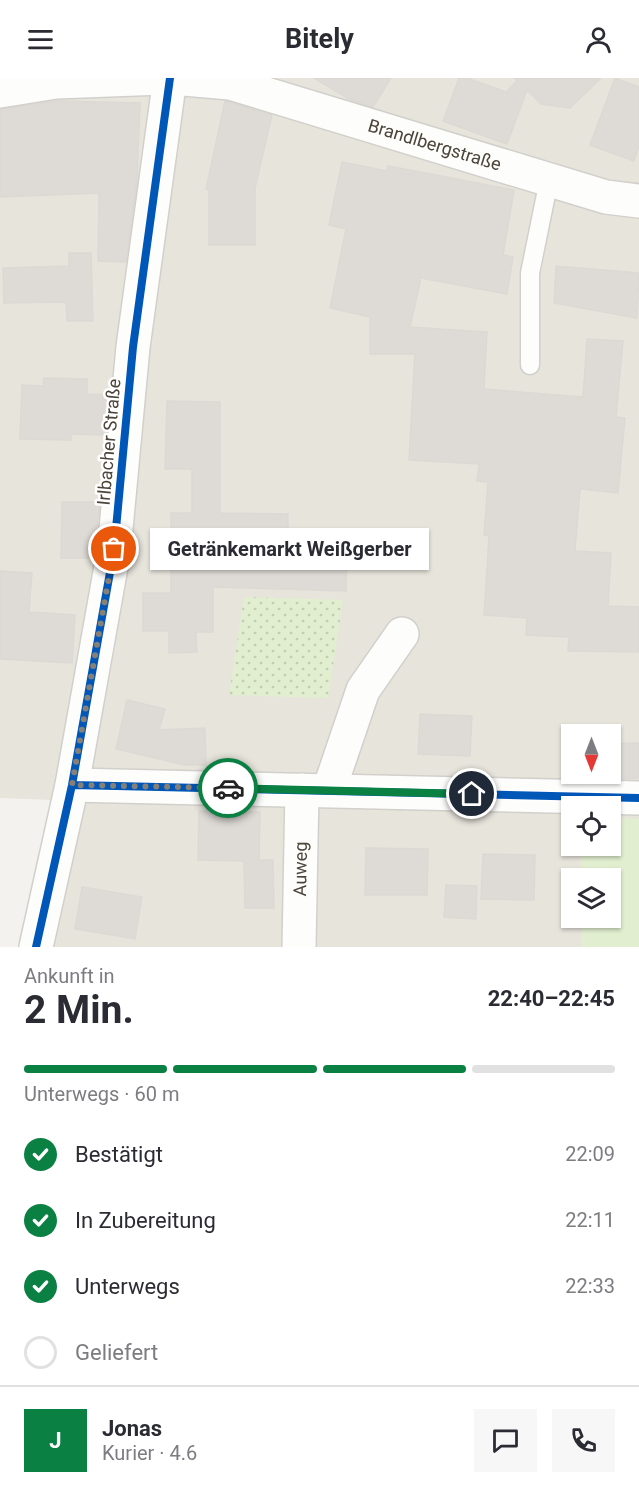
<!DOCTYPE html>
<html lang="de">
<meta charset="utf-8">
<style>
:root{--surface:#fff;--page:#f7f7f7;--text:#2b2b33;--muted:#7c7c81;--line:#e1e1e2;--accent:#0b8043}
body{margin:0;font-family:Roboto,sans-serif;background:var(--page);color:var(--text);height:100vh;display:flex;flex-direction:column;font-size:22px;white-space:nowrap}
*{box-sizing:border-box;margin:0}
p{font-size:20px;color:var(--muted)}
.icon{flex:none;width:33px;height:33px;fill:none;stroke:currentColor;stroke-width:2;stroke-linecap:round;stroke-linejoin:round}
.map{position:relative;height:869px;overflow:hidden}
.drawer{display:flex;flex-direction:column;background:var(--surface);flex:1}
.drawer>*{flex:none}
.needle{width:39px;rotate:180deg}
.fabs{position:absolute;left:561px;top:646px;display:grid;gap:12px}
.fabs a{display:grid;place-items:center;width:60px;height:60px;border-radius:0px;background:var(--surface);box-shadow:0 2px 4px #0004;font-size:30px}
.pin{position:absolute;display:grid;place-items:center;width:51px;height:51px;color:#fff;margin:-26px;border:3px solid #fff;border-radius:50%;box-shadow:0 2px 6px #0007}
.courier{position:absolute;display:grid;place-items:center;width:60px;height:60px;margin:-30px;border:4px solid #0b8043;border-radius:50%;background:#fff;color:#222;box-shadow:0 2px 8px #0007}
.bubble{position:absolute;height:42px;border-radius:0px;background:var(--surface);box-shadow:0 2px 4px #0004;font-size:20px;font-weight:700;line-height:42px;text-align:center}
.headline em{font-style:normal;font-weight:700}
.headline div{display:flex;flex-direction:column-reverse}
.headline{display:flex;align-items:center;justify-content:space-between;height:102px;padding:0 24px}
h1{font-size:39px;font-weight:700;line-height:45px}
.bar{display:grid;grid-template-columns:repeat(4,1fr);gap:9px 6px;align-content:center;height:72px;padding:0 24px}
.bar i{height:8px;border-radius:4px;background:var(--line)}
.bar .active{background:var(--accent)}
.bar p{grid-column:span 4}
.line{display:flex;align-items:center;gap:15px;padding:0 24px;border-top:2px solid var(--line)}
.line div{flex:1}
.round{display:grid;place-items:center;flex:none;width:63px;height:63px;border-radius:0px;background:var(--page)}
ol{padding:0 24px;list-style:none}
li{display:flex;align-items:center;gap:18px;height:66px}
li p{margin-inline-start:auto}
li .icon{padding:6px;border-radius:50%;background:var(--accent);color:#fff;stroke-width:4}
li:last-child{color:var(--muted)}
li i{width:33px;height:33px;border:3px solid var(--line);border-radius:50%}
header{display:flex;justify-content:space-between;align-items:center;height:78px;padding:0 24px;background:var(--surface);font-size:27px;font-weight:700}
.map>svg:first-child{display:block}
</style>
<header><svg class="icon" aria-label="menu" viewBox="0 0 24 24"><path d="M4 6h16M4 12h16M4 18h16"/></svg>Bitely<svg class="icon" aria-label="person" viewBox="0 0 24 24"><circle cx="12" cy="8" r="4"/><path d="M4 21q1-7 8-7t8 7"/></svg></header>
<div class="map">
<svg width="639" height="869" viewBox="0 0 639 869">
<defs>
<pattern id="park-dots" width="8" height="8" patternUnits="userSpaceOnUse" patternTransform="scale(1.5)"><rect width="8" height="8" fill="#e1eecf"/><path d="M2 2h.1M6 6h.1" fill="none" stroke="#c3cdb2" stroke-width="1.8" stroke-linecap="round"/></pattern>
</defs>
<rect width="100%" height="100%" fill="#f4f2ee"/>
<path fill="#e7e4dc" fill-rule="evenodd" d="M0,0H639V869H20L53,722L0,720ZM572,657H610V696H572ZM572,729H610V768H572ZM572,801H610V840H572Z"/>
<path fill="#e1eecf" d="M611,740L639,741V869H581V840H610V801H581L580,768H610Z"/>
<path fill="url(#park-dots)" d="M244,519L343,522L328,620L229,617Z"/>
<path fill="#dedbd6" stroke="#dcd9d4" stroke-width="1.5" d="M314,0H391L373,29L349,21Z
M459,0H467L506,14L517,3L514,0H601L570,30L541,26L527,12L507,66L443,43Z
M615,0L639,9V68L634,83L590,67Z
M58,23L140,25L137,102L126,184L98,183L99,115L0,119V31Z
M225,23L272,37L255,110V167H209V112L206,111Z
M342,84L387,93L388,88L514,112L503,177L513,179L507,216L421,200L410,249L487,254L484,311L583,319L587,261L623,263L616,339L625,340L618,415L580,411L575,473L611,475L608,528L639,529V574L568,573L569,559L526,557L527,540L484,537L489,458L484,457L488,404L477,403L479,386L409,382L415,276H370V239L330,230L346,151L329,147Z
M69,175H91L93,243H67L66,224L4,225L3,190L69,188Z
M556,188L639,195L637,240L554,225Z
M44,300L87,301V316L110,317L106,357L71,356V362L20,361L22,307L43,308Z
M167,323L220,324V435L288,436V472L347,475L346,513L213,509V554H196L197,574L169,575V553H143V515H171V435H192V391H165Z
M62,424H100L93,480H61Z
M0,493L32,495L29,534L75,537L72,585L0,581Z
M127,622L165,631L159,652L205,650L206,687H185L116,671Z
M420,636L472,638L470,678L418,676Z
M639,665V700L610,701V666Z
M199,733L260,734L259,782H273L274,830H245L244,783L198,782Z
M366,770L428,771L427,817H365Z
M483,776L535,777L534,822L481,821Z
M446,807L477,808L476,841L444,839Z
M82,809L142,819L135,861L75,851Z"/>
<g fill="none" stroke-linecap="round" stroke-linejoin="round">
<defs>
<path id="lane" d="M530,287V195L549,102"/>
<g id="street">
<path id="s1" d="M172,0L230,5L606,119L639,123"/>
<path d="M0,13L56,4L163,0"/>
<path d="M72,707L639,720"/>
<path d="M329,712L363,612L402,556"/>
<path d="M36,869L72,707L114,472L133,269L170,0"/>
<path id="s2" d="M299,869L302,712"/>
</g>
</defs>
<use href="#lane" stroke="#d2d0cb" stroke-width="21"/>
<use href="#street" stroke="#d2d0cb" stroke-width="36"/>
<use href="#lane" stroke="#fdfdfc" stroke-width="18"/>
<use href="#street" stroke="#fdfdfc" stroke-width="33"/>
<defs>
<path id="cycleway" d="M72,707L639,720
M36,869L72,707L114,472L133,269L170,0"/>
</defs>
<use href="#cycleway" stroke="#fff" stroke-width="11"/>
<use href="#cycleway" stroke="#0057b8" stroke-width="8"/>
</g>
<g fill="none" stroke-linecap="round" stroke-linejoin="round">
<path stroke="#868178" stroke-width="6" stroke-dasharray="0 10.8" d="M114,471L72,707L228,710"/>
<path stroke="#0b8043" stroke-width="8" d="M228,710L472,716"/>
</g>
<g text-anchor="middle" stroke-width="5" stroke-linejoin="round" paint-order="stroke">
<g font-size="18" fill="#4b4439" stroke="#fff">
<text dy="6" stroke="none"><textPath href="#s1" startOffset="272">Brandlbergstraße</textPath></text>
<text transform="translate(109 364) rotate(-85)" y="6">Irlbacher Straße</text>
<text dy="6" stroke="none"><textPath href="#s2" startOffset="78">Auweg</textPath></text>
</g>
</g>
</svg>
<div class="fabs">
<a><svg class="needle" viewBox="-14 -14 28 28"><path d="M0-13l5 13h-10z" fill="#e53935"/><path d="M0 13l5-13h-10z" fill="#7c7c81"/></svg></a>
<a><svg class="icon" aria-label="locate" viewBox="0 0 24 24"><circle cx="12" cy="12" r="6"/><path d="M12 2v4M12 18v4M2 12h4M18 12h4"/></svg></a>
<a><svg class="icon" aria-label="layers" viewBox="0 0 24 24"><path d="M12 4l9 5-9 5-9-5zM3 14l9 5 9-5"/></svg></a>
</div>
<div class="pin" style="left:114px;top:471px;background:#ea580c"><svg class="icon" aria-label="bag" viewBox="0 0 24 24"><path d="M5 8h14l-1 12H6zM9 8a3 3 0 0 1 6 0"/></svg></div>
<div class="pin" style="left:472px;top:716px;background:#1f2937"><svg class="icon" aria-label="home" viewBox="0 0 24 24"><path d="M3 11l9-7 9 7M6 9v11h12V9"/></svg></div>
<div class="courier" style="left:228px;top:710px"><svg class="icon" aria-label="car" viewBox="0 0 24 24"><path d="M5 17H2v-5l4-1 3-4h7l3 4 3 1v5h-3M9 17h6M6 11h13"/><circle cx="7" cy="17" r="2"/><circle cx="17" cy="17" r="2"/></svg></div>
<div class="bubble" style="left:150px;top:450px;width:279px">Getränkemarkt Weißgerber</div>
</div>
<section class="drawer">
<div class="headline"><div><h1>2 Min.</h1><p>Ankunft in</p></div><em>22:40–22:45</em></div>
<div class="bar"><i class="active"></i><i class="active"></i><i class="active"></i><i></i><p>Unterwegs · 60 m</p></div>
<ol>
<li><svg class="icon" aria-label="check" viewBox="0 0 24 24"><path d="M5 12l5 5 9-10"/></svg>Bestätigt<p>22:09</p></li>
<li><svg class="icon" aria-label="check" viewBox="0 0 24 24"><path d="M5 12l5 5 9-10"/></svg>In Zubereitung<p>22:11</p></li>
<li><svg class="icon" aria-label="check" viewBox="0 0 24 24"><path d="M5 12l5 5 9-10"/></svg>Unterwegs<p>22:33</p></li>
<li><i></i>Geliefert</li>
</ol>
<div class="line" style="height:108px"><b class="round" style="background:var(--accent);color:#fff">J</b><div><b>Jonas</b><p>Kurier · 4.6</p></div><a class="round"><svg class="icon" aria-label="chat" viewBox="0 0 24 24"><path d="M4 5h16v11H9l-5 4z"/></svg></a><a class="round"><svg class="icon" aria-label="phone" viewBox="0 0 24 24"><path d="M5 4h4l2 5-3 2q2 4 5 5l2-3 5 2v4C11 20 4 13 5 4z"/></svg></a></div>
</section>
